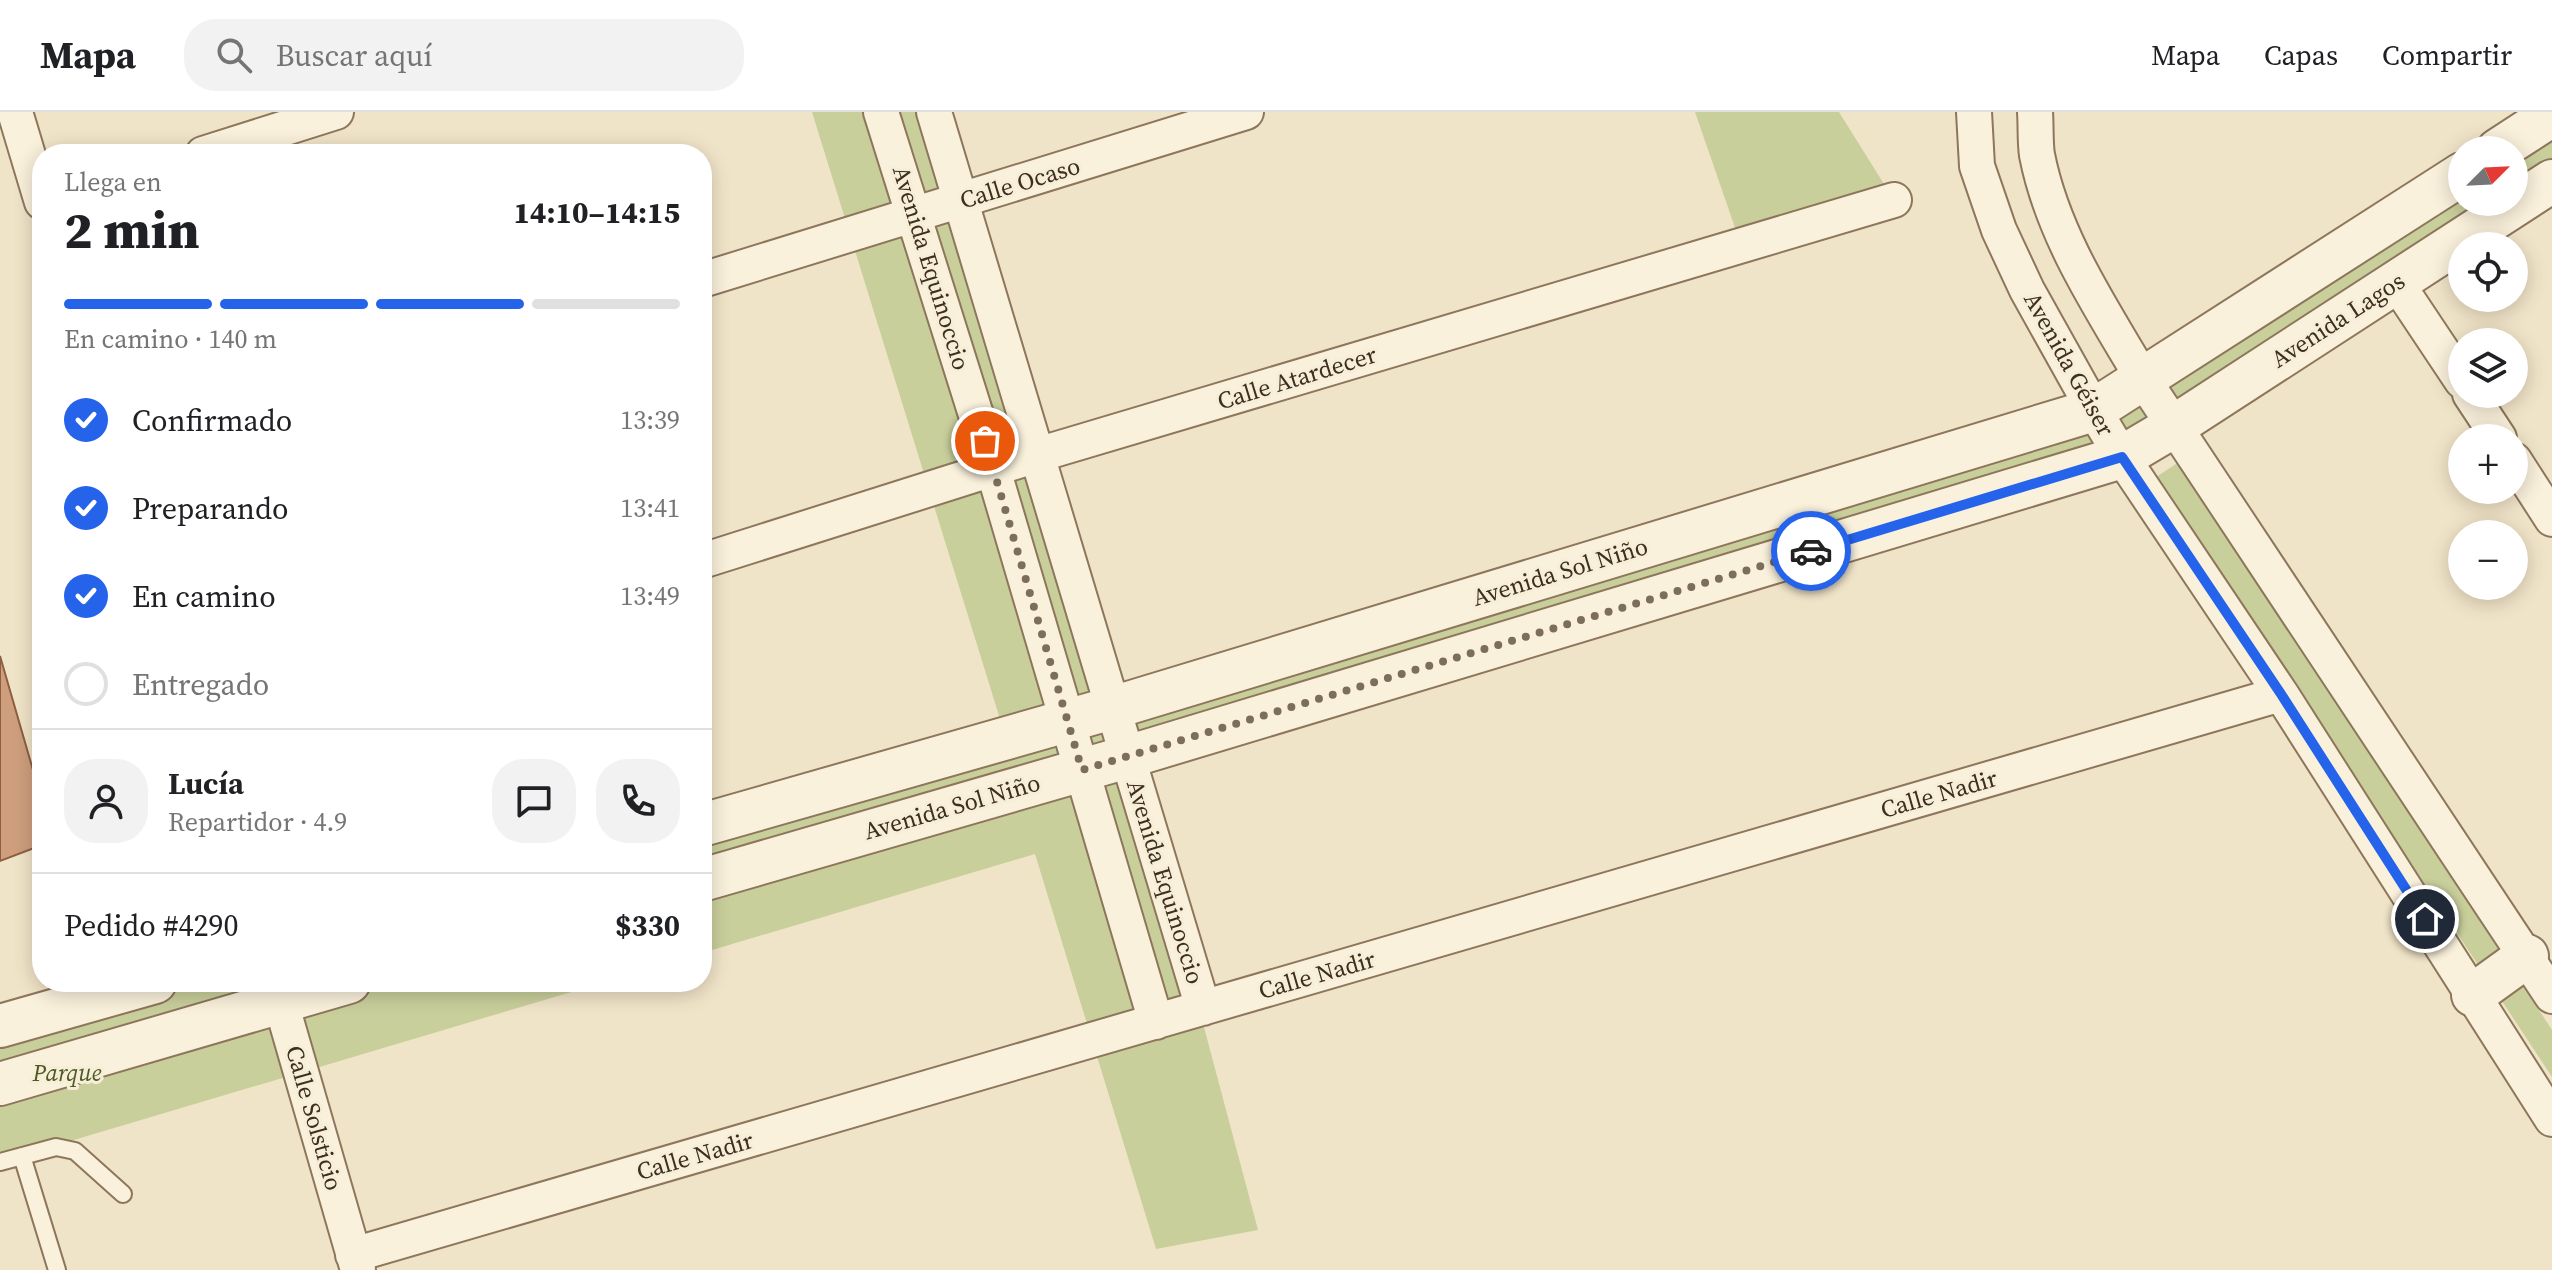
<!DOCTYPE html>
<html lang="es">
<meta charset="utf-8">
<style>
:root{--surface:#fff;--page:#f2f2f2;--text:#202124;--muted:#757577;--line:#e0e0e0;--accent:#2563eb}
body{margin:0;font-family:"Source Serif 4",serif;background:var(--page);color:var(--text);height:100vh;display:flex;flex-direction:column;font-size:30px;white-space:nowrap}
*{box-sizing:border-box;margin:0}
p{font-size:26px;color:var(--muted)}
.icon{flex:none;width:44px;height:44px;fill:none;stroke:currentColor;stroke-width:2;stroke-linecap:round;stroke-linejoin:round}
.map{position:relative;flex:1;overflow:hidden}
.details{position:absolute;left:32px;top:32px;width:680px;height:848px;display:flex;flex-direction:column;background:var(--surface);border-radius:32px;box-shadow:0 4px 20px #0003}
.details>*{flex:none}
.needle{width:52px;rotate:66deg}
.controls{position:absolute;left:2448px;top:24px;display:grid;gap:16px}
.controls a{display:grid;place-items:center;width:80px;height:80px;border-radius:50%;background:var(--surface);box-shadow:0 4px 20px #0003;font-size:40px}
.pin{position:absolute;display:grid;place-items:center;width:68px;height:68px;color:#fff;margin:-34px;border:4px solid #fff;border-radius:50%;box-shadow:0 2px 8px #0007}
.courier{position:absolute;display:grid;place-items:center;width:80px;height:80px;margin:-40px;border:6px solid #2563eb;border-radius:50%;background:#fff;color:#222;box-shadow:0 2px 10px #0007}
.head em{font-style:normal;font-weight:800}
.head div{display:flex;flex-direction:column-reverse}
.head{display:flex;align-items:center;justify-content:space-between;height:136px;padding:0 32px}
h1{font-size:52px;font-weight:800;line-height:60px}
.bar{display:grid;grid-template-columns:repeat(4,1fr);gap:12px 8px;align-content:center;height:96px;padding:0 32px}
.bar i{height:10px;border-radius:6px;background:var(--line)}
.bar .selected{background:var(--accent)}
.bar p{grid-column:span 4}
.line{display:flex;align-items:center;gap:20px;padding:0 32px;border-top:2px solid var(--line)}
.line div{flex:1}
.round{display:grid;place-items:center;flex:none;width:84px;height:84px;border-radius:32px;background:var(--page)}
ol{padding:0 32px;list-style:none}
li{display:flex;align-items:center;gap:24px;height:88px}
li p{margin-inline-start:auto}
li .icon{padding:8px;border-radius:50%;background:var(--accent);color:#fff;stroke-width:4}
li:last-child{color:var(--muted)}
li i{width:44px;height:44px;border:4px solid var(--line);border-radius:50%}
header{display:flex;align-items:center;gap:48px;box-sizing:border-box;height:112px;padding:0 40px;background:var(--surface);border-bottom:2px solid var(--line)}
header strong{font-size:38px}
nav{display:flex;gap:44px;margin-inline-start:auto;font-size:28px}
.search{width:560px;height:72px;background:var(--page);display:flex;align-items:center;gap:20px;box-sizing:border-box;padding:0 28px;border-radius:32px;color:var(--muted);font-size:30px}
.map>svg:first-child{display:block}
</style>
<header>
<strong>Mapa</strong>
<div class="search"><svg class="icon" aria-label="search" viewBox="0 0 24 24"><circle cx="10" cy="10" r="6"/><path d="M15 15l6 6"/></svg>Buscar aquí</div>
<nav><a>Mapa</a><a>Capas</a><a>Compartir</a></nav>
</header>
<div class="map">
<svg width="2552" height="1158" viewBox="0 0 2552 1158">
<rect width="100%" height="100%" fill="#f0e4c8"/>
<path fill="#c9cf9b" d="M812,0H937L1113,595L2094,298L2462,58V90H2514V38L2552,0V69L2107,349L1124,630L1168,780L1258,1118L1156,1137L1035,742L702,841V710L1000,607Z
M1695,0H1839L1894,88L1741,133Z
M2182,348L2552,918V965L2156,365Z
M148,870H605L0,1050V912Z"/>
<path fill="#cf9f7d" stroke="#8d5f41" stroke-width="2" d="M0,544L42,689V733L0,749Z"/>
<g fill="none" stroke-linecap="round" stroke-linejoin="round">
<defs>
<path id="service" d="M22,1044L57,1158
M0,1050L56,1035L75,1039L123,1082"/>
<path id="minor" d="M15,0L42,90
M881,0L993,357L1156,910
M934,0L1203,896
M1974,0L1977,54L1999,118L2027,178L2094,298L2122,345L2281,582L2552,1007
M2035,0C2036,14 2035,30 2037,43C2053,125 2102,197 2143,267L2552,884
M203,42L336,0
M702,168L1246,0
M2396,170L2462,269
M2470,282L2499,326
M2514,348L2552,407
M702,449L1037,343L1894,88
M275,870L358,1158
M353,1143L2281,582"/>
<path id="tertiary" d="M2498,38L2552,3
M702,713L1112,596L2094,298L2462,62
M702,768L1127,645L2122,345L2176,313L2552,69
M2473,883L2527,844
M0,914L155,870
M0,972L349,870"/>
</defs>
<use href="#service" stroke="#8d765c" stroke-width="20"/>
<use href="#minor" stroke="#8d765c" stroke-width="38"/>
<use href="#tertiary" stroke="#8d765c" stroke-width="46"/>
<use href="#service" stroke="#faf1dc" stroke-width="16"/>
<use href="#minor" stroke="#faf1dc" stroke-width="34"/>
<use href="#tertiary" stroke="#faf1dc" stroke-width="42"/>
</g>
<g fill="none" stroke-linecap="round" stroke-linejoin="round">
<path stroke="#7c6e5b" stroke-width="8" stroke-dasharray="0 14.4" d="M985,329L1082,658L1811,439"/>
<path stroke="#2563eb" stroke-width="10" d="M1811,439L2122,345L2281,582L2425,807"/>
</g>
<g text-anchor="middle" stroke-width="6" stroke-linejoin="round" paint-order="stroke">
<g font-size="24" fill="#3d2e20" stroke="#f7eed8">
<text transform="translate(1020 71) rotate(-17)" y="8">Calle Ocaso</text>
<text transform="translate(931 156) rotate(73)" y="8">Avenida Equinoccio</text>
<text transform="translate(2338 208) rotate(-33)" y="8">Avenida Lagos</text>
<text transform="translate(2069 252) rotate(61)" y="8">Avenida Géiser</text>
<text transform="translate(1297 266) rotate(-17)" y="8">Calle Atardecer</text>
<text transform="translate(1560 460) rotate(-17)" y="8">Avenida Sol Niño</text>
<text transform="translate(1939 682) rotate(-16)" y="8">Calle Nadir</text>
<text transform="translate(952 695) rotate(-16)" y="8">Avenida Sol Niño</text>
<text transform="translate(1165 770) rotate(73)" y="8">Avenida Equinoccio</text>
<text transform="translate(1317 863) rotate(-16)" y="8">Calle Nadir</text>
<text transform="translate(314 1006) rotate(74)" y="8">Calle Solsticio</text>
<text transform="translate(695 1044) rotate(-16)" y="8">Calle Nadir</text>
</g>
<g font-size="24" font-style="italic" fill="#4d5a26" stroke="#f7eed8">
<text x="67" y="969">Parque</text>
</g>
</g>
</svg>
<div class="controls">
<a><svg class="needle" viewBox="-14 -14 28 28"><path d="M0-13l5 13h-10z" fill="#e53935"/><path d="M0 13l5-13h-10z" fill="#757577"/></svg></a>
<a><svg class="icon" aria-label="locate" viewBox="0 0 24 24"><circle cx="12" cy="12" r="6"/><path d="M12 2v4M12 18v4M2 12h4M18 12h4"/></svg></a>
<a><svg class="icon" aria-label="layers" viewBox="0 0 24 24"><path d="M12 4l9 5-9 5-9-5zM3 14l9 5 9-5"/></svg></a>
<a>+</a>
<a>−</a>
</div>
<div class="pin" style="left:985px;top:329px;background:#ea580c"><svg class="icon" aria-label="bag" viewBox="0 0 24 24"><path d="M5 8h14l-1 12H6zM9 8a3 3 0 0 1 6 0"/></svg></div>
<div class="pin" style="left:2425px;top:807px;background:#1f2937"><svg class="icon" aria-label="home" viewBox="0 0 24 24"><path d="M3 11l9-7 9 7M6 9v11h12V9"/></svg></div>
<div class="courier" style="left:1811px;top:439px"><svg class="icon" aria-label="car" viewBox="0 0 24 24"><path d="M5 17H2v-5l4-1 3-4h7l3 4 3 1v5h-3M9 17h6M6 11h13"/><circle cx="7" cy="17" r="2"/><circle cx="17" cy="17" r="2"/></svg></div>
<section class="details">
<div class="head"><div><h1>2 min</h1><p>Llega en</p></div><em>14:10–14:15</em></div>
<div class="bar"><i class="selected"></i><i class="selected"></i><i class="selected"></i><i></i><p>En camino · 140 m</p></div>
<ol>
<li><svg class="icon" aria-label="check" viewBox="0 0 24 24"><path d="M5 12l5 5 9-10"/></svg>Confirmado<p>13:39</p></li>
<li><svg class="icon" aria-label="check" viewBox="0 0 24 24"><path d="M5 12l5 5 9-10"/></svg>Preparando<p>13:41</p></li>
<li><svg class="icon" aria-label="check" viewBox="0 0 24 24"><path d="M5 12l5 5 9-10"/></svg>En camino<p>13:49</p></li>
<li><i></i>Entregado</li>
</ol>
<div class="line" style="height:144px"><a class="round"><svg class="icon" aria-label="person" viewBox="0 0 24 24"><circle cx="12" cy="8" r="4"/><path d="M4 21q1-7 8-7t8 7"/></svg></a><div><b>Lucía</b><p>Repartidor · 4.9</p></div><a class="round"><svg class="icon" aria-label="chat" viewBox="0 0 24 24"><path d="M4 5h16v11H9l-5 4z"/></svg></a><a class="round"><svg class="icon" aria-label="phone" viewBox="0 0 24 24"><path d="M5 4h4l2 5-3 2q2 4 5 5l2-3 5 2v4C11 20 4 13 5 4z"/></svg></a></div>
<div class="line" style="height:104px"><div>Pedido #4290</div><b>$330</b></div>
</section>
</div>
